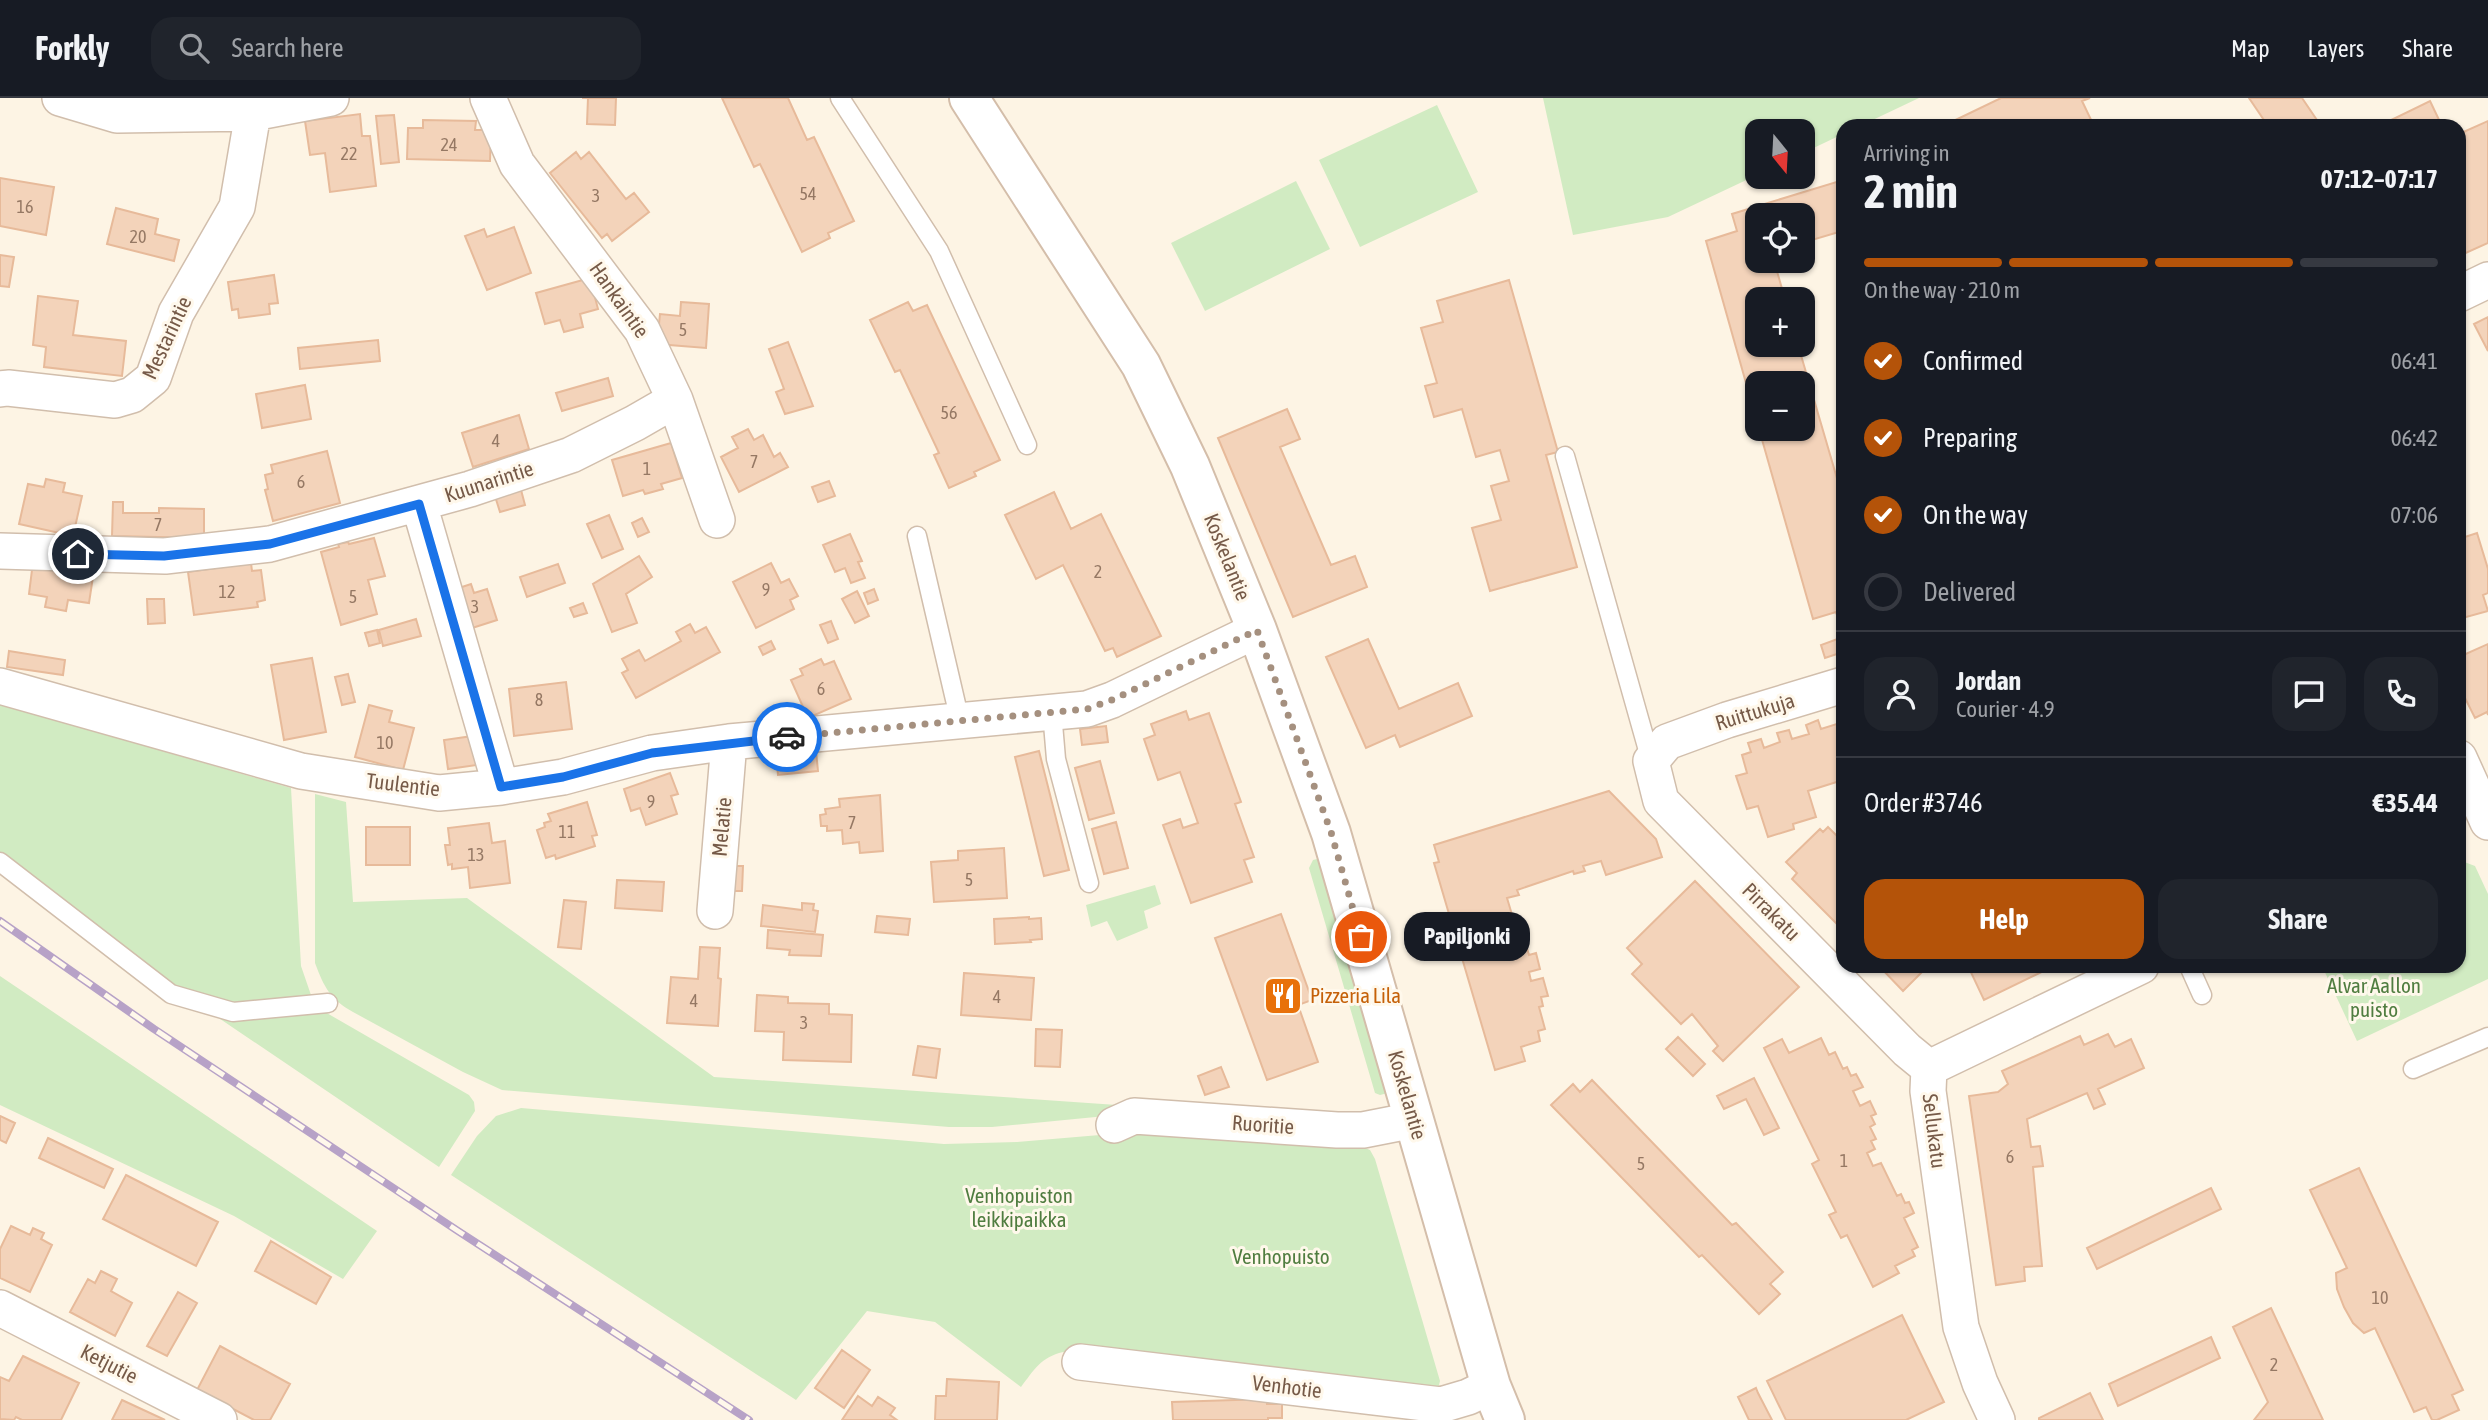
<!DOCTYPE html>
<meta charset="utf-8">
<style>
:root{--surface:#171b24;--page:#20242c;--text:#f1f3f6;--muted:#9ea1a6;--line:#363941;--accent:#b45309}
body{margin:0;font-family:"Asap Condensed",sans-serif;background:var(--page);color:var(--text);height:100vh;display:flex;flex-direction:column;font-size:26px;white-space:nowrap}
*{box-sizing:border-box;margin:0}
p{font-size:23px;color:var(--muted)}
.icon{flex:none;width:38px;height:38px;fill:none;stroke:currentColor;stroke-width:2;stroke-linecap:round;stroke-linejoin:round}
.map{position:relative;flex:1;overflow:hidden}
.details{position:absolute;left:1836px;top:21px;width:630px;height:854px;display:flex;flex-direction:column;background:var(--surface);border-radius:21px;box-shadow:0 2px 5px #0004}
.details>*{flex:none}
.needle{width:46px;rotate:162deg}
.tools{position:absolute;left:1745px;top:21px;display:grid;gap:14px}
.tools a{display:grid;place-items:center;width:70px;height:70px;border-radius:14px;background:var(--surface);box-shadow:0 2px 5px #0004;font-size:35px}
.pin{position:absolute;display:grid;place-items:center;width:60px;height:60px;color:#fff;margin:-30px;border:4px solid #fff;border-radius:50%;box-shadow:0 2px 7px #0007}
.courier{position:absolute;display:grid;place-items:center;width:70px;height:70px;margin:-35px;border:5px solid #1a73e8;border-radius:50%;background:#fff;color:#222;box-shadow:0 2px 9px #0007}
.bubble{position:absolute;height:49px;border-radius:21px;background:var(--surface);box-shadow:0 2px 5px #0004;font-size:23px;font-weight:700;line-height:49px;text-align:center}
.head em{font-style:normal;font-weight:700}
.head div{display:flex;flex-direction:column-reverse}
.head{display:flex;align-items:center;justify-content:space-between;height:119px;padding:0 28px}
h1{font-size:46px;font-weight:700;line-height:52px}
.bar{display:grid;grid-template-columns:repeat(4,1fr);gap:10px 7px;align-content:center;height:84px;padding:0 28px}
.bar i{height:9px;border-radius:5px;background:var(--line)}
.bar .current{background:var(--accent)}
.bar p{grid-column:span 4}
.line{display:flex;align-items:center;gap:18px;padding:0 28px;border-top:2px solid var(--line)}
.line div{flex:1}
.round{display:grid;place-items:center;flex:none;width:74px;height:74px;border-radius:21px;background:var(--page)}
ol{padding:0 28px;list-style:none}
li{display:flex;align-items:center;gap:21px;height:77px}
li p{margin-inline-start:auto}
li .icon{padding:7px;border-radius:50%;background:var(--accent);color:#fff;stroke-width:4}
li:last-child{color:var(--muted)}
li i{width:38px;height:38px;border:4px solid var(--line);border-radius:50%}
.action{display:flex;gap:14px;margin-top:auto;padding:14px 28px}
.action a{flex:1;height:80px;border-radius:21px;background:var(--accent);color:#fff;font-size:28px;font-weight:700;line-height:80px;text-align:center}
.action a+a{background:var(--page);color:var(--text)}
header{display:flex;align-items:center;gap:42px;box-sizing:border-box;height:98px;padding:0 35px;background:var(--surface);border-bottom:2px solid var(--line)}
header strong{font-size:33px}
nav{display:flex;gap:38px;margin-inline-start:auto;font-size:24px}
.search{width:490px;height:63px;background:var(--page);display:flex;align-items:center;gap:18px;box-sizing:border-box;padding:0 24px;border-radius:21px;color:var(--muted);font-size:26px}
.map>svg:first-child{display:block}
</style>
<header>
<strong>Forkly</strong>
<div class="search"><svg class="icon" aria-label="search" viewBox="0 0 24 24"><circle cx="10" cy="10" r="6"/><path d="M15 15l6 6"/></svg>Search here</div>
<nav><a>Map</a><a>Layers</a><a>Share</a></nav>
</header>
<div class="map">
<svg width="2488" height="1322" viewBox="0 0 2488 1322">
<rect width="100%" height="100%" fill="#fdf4e4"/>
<path fill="#d1ebc2" d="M1543,0H1919L1860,28H1843V36L1803,55L1802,33H1757V77L1668,119L1573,137Z
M1437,7L1478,94L1360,149L1319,62Z
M1296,83L1330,151L1205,213L1171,145Z
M0,606L291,690L301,868L311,897L325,914L469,997L474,1004L475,1013L439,1069L62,814L0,768Z
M315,696L346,704L353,804L467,800L714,979L1117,1007L1116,1017L992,1029H949L502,992L463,974L353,914C330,901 324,889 315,865Z
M1321,760L1388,995L1380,997L1375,995L1309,770L1313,762Z
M2459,762L2475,768L2488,796V881L2357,943L2322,868H2459Z
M1155,787L1161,806L1144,813L1148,830L1117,843L1107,823L1091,829L1086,807Z
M0,878L377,1133L343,1181L234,1118L0,1007Z
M521,1010L944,1046L1017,1044L1159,1032L1358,1047L1370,1052L1375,1061L1440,1283L1438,1291L1063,1254C1041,1259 1034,1272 1021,1289L935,1224L867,1213L796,1302L451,1077L477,1038L496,1018Z"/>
<path fill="#f3d3ba" stroke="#e7ba9a" stroke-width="2" d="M582,0H616L615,27L587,26L588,0Z
M722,0H788L807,42L814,39L854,123L828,135L830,140L802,154L760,66L754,69Z
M2001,0H2090L2082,3L2094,28H1943Z
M2249,0H2302L2321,28H2268Z
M2430,3L2441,26L2436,28H2379Z
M360,16L362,38H370L376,88L330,94L325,55L310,57L305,23Z
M394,17L399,64L381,66L376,18Z
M423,22L476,23L475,32H491L490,63L407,61L408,30H423Z
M2488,23V145L2459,158V36Z
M576,54L581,61L589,54L626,101L634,95L649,114L612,143L607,136L602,140L550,75Z
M0,80L54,89L46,137L0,128Z
M1843,82V137L1842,133L1802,145V117H1757V163H1774L1785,201H1757V247H1798L1843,401V535L1836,514L1813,521L1759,331H1802V285H1757V324L1706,143L1737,133L1732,116Z
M116,110L158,121L155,136L179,142L174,163L107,146Z
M514,129L531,175L487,192L465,138L484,131L487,139Z
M0,157L14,159L9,189L0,188Z
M274,177L278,205L269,206L270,216L239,220L238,211L232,212L228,184Z
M590,180L598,211L580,216L583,229L564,234L560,222L545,226L536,195Z
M1509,182L1558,354L1546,357L1577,469L1490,493L1472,430L1501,422L1491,388L1509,383L1500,352L1476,359L1462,311L1434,319L1425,288L1437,285L1421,230L1443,224L1437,203Z
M38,198L78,203L73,237L126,243L122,278L44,269L46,249L33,247Z
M681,204L709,206L706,250L657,246L660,216L680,218Z
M908,204L913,213L927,207L1000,362L974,374L976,378L949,390L934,357L939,355L900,272L895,274L870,222Z
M2488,219V253L2474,226Z
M378,242L380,263L300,271L298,250Z
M788,244L813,308L785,316L776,294L784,291L769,251Z
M608,280L613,298L562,313L556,295Z
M305,287L311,321L262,330L256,296Z
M1287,311L1300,341L1280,349L1331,467L1355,458L1367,489L1293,519L1218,340Z
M519,317L529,351L473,369L462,335Z
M748,331L754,342L763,337L774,359L780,355L788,369L739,394L721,359L738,350L732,339Z
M671,345L682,380L661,386L663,391L645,396L643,392L623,398L612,362Z
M327,353L340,405L273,423L265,392L268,391L265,377L273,375L271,367Z
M46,381L65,385L63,394L82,398L73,438L19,426L28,386L44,389Z
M829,383L835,398L818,404L812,389Z
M520,388L525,407L500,414L494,395Z
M1054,394L1071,431L1101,416L1161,538L1117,559L1113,550L1105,553L1063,467L1036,481L1005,417Z
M113,404H123V415H159V410L204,411V440L112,438Z
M609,417L623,451L602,460L587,426Z
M642,420L649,434L638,439L632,425Z
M2459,420L2465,439L2477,435L2488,471V495L2483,497L2488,513L2459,521Z
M850,436L862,463L858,464L865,480L851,485L845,470L835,474L823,447Z
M374,440L385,478L368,482L377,516L341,527L321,454L339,449L338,446L348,444L349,446Z
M639,458L652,479L626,496L637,525L612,534L593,486Z
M33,464L94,472L89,505L68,502L66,513L45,509L47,499L29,496Z
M251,465L252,473L261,472L265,502L257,504L258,509L194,517L188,474Z
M771,465L781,485L789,481L798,498L790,502L794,511L756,530L733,484Z
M558,466L565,485L527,499L520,479Z
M471,486L474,495L487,491L497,522L466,532L453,492Z
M874,491L878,502L868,506L864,495Z
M857,493L869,518L855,525L842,501Z
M147,501H164L165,525L148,526Z
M583,505L587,515L574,519L570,510Z
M416,521L421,538L383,548L379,532Z
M831,523L838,541L828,545L820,527Z
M690,526L695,535L706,529L720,554L636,600L622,575L628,572L622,561L639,552L645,563L681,543L676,534Z
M377,532L380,545L369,548L365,535Z
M1843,539V554L1825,560L1821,547Z
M1368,541L1399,611L1458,585L1472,618L1400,649L1395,637L1366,650L1326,559Z
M771,543L775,551L763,557L759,549Z
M2488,546V617L2487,614L2475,620L2459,588V559Z
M9,553L65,562L63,577L7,569Z
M312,560L326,634L284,642L271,567Z
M821,561L824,567L834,563L851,601L808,620L791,582L803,577L800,571Z
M348,576L355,604L342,607L335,579Z
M566,584L572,631L514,638L509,591Z
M369,607L392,613L389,624L414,630L403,672L355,659Z
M1186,613L1189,622L1209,615L1241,704L1235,706L1254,759L1244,762L1252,784L1191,805L1163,727L1180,721L1183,730L1198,725L1180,674L1158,682L1144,641L1155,637L1151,626Z
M1818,622L1821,631L1843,624V682L1808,693L1816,719L1793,726L1794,731L1768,739L1758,708L1747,711L1736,678L1747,675L1742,657L1751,654L1748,645L1761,641L1764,650L1780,644L1777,635L1789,632L1792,641L1809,636L1806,627Z
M1106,628L1108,644L1082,647L1080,631Z
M473,638L477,667L448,671L444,642Z
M816,653L818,673L778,677L776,657Z
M1039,653L1069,772L1044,778L1015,659Z
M1100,663L1114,715L1089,722L1075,670Z
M670,675L678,696L671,698L677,716L646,727L640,710L631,713L624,691Z
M1609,693L1656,741L1662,759L1606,777L1601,763L1583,768L1585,773L1574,776L1573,773L1517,792L1519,797L1507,800L1513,820L1505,822L1508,831L1516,829L1521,849L1526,847L1529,857L1536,855L1540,871L1529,874L1531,883L1543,880L1548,898L1541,899L1543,908L1539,909L1545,931L1538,933L1540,943L1521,949L1525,963L1495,972L1434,765L1439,764L1434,747Z
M880,697L883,753L860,755L859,744L843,746L842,732L827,733V728H821L820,717L826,716L825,711L840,709L839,701Z
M587,704L597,737L592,738L595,748L556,761L555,757L546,760L537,732L545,729L544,725L551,723L548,716Z
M1116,724L1128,770L1104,776L1092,731Z
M489,725L492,745L505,743L510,785L470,790L468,769L452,771V766L448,767L445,747H450L448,730Z
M366,729H410V767H366Z
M1828,729L1843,744V832L1792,781L1797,775L1786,764L1820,731L1823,734Z
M1004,750L1007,800L934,804L931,764L958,762V753Z
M731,768H743L742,793H730Z
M617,782L664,784L662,813L615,810Z
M1695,783L1799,889L1723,963L1713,953L1718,948L1692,916L1681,926L1632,876L1642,866L1627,850Z
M564,802L586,804L581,851L558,849Z
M802,805L814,806L813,812L818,813L815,834L761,828L763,807L802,812Z
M1281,816L1312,902L1298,907L1318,964L1267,982L1215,840Z
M877,818L910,821L908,837L875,834Z
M1029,819V821L1041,820L1042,841L1030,842L1031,844L995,846L994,821Z
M768,832L823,837L821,858L789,857L790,852L767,850Z
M700,849L720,850L718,880L721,881L718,928L667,925L671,879L698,881Z
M1879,868H1928L1903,893Z
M1968,868H2054L1984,902Z
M964,875L1034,880L1031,922L961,917Z
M757,897L788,899V905L829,906V916L852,917L851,964L783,962L784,934L755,933Z
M1036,931L1062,932L1060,969L1035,968Z
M2108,936L2115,949L2131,941L2144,970L2098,991L2105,1006L2094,1011L2087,995L2027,1021L2031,1049L2040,1048L2043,1068L2033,1069L2042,1168L2024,1169L2025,1183L1996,1187L1969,998L1998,994L2008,986L2002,973L2080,938L2084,947Z
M1678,939L1705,966L1693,978L1666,951Z
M1821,940L1829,957L1835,954L1843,971L1847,969L1851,978L1856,976L1863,989L1853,993L1860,1008L1870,1003L1876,1016L1871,1018L1875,1026L1870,1029L1876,1041L1871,1043L1875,1051L1867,1055L1873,1068L1881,1065L1897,1098L1901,1096L1905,1105L1909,1104L1914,1115L1904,1120L1918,1149L1912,1152L1915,1158L1895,1168L1899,1175L1873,1189L1847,1137L1841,1140L1829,1117L1836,1114L1812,1066L1819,1062L1764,950L1782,941L1789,955Z
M918,948L940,951L936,980L913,977Z
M1221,969L1229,989L1205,997L1198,978Z
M1754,980L1779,1030L1764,1037L1746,1001L1724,1011L1717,998Z
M1592,982L1732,1127L1736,1125L1783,1174L1770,1186L1780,1196L1759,1216L1702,1157L1699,1159L1551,1007L1573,986L1580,994Z
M0,1018L15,1025L6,1045L0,1042Z
M48,1040L113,1071L104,1090L39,1060Z
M2359,1070L2463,1292L2452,1297L2459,1312L2437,1322H2432L2426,1309L2414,1314L2375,1230L2364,1235L2353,1225L2344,1209L2337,1191L2336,1175L2347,1170L2310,1092Z
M126,1077L218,1124L196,1168L103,1121Z
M2211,1090L2221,1111L2097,1171L2087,1150Z
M11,1128L30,1137L33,1130L44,1135L41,1141L52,1147L30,1194L0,1180V1151Z
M271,1143L331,1179L316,1206L255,1173Z
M101,1173L117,1181L111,1193L132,1205L115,1238L70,1214L88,1181L95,1185Z
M178,1194L197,1205L167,1258L147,1248Z
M2271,1210L2323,1322H2254L2268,1304L2233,1229Z
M1902,1217L1944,1304L1906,1322H1786L1767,1283Z
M2211,1239L2220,1260L2118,1308L2109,1286Z
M220,1248L290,1286L270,1322H254L197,1292Z
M842,1252L870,1272L844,1310L815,1290Z
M23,1258L79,1285L61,1322H22L16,1319L14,1322L0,1321V1279L9,1283Z
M947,1281L999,1284L997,1322H935L936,1298H946Z
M1756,1290L1758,1295L1772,1322H1749L1738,1299Z
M2090,1295L2103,1322H2039V1320Z
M858,1298L872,1308L878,1299L895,1310L890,1317L897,1322H842Z
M1267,1301V1306H1282V1320H1268V1322H1173L1172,1304Z
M122,1302L165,1322H112Z"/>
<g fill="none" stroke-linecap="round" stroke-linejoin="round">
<defs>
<path id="lane" d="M840,0L939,153L1027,347
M1565,358L1651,663
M917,438L960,623
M1052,614L1056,661L1089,785
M0,764L171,896L233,914L328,905
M2189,868L2202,897
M2413,971L2488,939"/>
<path id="street" d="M60,0L117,17L253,15L331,0
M488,0L517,66L642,232L675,302L717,422
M2459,196L2488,182
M0,291L8,290L115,302L132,297L153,280L176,215L237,109L253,15
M419,406L501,689
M0,453L165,458L270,446L470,391L571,357L635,325L675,302
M1843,587L1727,622L1667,644L1651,663L1661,703L1907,952L1929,970
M0,588L301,673L439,695L501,689L563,679L652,655L729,644L1087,611L1112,602L1257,532
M2459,660L2488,724
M715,813L729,644
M1114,1027L1134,1018L1337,1032H1363L1414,1022
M0,1210L219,1322
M1080,1264L1441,1307L1468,1299L1491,1288
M1997,1322L1980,1285L1961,1229L1928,993L1929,970L2141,868"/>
<path id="secondary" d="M969,0L1141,267L1190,368L1257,532L1331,735L1491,1288L1505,1322"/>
</defs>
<use href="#lane" stroke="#d1beac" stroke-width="21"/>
<use href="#street" stroke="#d1beac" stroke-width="38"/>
<use href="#secondary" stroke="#d4beaa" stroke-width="42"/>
<use href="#lane" stroke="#fff" stroke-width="18"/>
<use href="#street" stroke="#fff" stroke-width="35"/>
<use href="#secondary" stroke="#fff" stroke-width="38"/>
<defs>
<path id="rail" d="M0,823L154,931L458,1133L749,1322"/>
</defs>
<use href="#rail" stroke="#b7a2c7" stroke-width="8"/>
<use href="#rail" stroke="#fff8eb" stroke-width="5" stroke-dasharray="16" stroke-linecap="butt"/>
</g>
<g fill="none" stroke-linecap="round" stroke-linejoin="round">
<path stroke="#a5907f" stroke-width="7" stroke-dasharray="0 12.6" d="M787,639L1087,611L1112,602L1257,532L1331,734L1361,839"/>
<path stroke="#1a73e8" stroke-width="9" d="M78,456L164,458L270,446L419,406L501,689L563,679L652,655L787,639"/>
</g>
<defs>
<symbol id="restaurant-square" viewBox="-11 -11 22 22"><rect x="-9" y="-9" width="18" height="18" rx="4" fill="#e8710a" stroke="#fff8eb"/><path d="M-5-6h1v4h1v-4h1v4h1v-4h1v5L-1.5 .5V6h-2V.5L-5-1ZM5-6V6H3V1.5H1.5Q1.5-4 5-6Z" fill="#fff"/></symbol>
</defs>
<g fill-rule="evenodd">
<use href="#restaurant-square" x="1261" y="876" width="44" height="44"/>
</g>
<g text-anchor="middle" stroke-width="6" stroke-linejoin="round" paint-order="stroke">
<g font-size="18" fill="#957864">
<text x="449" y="53">24</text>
<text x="349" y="62">22</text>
<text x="808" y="102">54</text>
<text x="596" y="104">3</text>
<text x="25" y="115">16</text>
<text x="138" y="145">20</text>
<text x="683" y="238">5</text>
<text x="949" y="321">56</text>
<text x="496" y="349">4</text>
<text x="754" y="370">7</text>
<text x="647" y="377">1</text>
<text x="301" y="390">6</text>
<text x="158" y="433">7</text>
<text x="1098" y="480">2</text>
<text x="766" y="498">9</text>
<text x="227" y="500">12</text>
<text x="353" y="505">5</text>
<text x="475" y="515">3</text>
<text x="821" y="597">6</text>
<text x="539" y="608">8</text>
<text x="385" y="651">10</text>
<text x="651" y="710">9</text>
<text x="852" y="731">7</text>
<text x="567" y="740">11</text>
<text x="476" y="763">13</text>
<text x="969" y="788">5</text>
<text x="997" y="905">4</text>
<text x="694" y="909">4</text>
<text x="804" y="931">3</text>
<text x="2010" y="1065">6</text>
<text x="1844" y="1069">1</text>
<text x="1641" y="1072">5</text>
<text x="2380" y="1206">10</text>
<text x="2274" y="1273">2</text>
</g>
<g font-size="21" fill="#765a48" stroke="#fff8eb">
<text transform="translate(619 202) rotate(55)" y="7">Hankaintie</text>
<text transform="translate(167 240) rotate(-65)" y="7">Mestarintie</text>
<text transform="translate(489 384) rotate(-18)" y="7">Kuunarintie</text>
<text transform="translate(1227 459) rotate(68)" y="7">Koskelantie</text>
<text transform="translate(1755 614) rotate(-17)" y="7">Ruittukuja</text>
<text transform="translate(403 687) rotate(7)" y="7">Tuulentie</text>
<text transform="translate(722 729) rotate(-85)" y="7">Melatie</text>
<text transform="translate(1771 814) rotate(45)" y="7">Pirrakatu</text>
<text transform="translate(1407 997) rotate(74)" y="7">Koskelantie</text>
<text transform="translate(1263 1027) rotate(4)" y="7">Ruoritie</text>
<text transform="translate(1934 1033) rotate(83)" y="7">Sellukatu</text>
<text transform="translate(109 1266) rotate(27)" y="7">Ketjutie</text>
<text transform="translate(1287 1289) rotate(7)" y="7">Venhotie</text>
</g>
<g font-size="21" fill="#507d40" stroke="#fff8eb">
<text x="2374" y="895">Alvar Aallon<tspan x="2374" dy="24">puisto</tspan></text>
<text x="1019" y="1105">Venhopuiston<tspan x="1019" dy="24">leikkipaikka</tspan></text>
<text x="1281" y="1166">Venhopuisto</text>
</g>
<g font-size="21" fill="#c56008" stroke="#fff8eb" text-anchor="start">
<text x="1310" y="905">Pizzeria Lila</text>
</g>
</g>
</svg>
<div class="tools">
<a><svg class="needle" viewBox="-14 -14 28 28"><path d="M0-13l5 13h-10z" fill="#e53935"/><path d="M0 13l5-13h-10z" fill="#9ea1a6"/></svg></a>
<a><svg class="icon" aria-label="locate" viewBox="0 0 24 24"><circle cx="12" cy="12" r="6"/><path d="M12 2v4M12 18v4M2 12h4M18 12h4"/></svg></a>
<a>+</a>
<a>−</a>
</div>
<div class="pin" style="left:1361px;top:839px;background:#ea580c"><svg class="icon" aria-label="bag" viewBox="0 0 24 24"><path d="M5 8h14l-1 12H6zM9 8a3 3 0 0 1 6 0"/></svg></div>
<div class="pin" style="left:78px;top:456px;background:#1f2937"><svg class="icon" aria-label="home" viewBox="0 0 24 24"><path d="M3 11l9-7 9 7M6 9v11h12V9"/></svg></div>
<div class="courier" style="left:787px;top:639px"><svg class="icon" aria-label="car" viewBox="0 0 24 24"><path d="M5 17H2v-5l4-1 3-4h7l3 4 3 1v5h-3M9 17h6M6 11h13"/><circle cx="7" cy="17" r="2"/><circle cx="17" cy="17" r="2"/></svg></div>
<div class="bubble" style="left:1404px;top:814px;width:126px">Papiljonki</div>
<section class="details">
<div class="head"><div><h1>2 min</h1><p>Arriving in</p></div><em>07:12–07:17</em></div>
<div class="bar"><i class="current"></i><i class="current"></i><i class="current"></i><i></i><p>On the way · 210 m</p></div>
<ol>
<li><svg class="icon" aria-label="check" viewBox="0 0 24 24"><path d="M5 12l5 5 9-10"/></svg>Confirmed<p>06:41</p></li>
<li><svg class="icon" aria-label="check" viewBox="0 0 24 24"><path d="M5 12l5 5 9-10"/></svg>Preparing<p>06:42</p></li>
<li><svg class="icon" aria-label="check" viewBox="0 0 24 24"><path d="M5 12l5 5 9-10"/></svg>On the way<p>07:06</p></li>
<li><i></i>Delivered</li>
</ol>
<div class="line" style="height:126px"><a class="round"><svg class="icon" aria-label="person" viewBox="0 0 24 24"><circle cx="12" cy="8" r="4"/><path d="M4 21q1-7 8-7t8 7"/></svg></a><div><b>Jordan</b><p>Courier · 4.9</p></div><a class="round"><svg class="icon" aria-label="chat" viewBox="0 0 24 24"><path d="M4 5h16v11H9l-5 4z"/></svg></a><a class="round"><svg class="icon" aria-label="phone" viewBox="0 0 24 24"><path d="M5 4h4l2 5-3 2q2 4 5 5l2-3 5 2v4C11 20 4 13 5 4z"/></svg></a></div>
<div class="line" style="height:91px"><div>Order #3746</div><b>€35.44</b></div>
<div class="action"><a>Help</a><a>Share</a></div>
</section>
</div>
